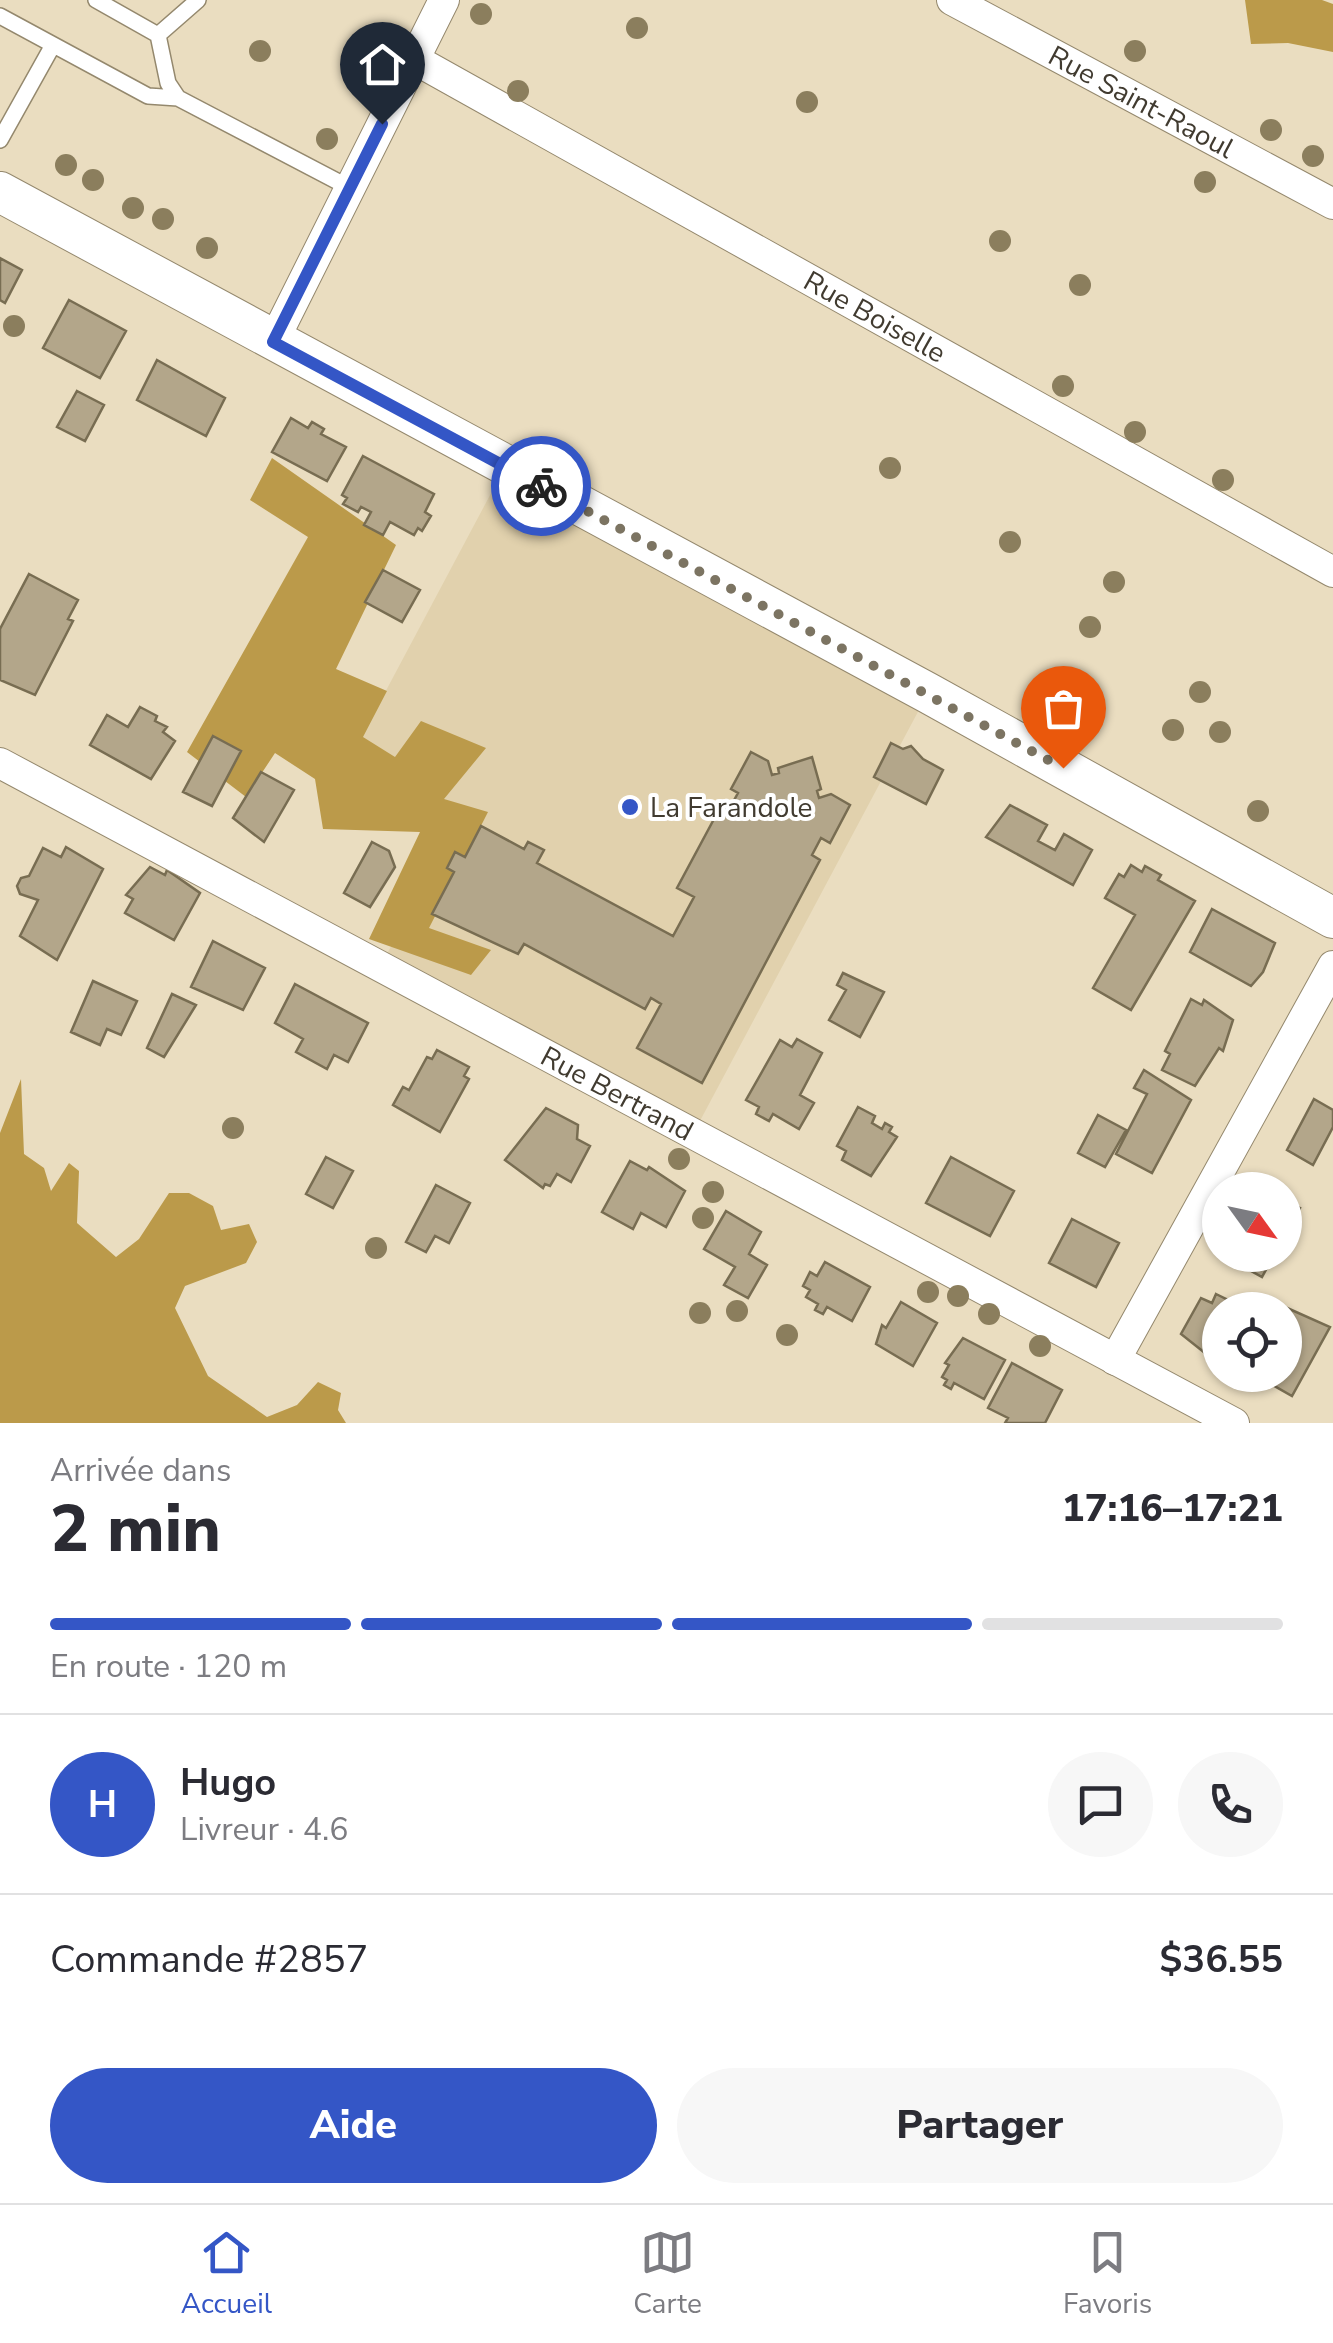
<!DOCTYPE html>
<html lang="fr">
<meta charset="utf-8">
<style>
:root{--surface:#fff;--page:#f7f7f7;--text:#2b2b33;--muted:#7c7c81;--line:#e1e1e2;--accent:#3456c6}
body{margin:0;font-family:"Nunito Sans",sans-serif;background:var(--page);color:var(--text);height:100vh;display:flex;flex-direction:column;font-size:38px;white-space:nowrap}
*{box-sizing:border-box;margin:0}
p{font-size:32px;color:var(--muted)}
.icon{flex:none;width:55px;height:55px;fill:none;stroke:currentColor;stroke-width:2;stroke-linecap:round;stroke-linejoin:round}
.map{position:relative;height:1423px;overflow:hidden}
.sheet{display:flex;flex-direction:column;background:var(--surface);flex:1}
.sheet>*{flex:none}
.needle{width:65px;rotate:123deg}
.tools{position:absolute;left:1202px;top:1172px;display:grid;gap:20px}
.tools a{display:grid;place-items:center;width:100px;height:100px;border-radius:50%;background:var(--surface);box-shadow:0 2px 8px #0004;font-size:50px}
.pin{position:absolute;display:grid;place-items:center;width:85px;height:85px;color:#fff;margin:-102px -42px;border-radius:50% 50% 50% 0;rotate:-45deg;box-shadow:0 0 10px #0007}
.pin .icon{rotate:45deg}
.courier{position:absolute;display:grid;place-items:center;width:100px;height:100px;margin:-50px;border:8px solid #3456c6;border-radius:50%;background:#fff;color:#222;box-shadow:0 2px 12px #0007}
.headline em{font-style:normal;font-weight:800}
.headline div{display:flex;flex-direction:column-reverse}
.headline{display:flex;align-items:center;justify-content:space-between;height:170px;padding:0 50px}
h1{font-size:65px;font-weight:800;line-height:75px}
.bar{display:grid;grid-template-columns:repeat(4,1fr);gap:15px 10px;align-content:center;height:120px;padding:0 50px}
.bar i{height:12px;border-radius:8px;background:var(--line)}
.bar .current{background:var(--accent)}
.bar p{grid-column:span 4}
.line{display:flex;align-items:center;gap:25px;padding:0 50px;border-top:2px solid var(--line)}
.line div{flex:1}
.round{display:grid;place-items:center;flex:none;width:105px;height:105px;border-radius:52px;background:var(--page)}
.cta{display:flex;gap:20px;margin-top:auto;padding:20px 50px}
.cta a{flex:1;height:115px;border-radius:60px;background:var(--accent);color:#fff;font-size:40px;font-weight:800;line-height:115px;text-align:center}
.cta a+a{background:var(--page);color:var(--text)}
.dock{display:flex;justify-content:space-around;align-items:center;height:140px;border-top:2px solid var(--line);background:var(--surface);font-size:28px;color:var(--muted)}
.dock a{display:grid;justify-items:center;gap:5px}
.dock .current{color:var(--accent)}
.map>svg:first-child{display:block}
</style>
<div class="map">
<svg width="1333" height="1423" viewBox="0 0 1333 1423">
<rect width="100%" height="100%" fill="#eaddc0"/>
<path fill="#e1d1ad" d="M505,467L928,693L693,1134L380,967L450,836L340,777Z"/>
<path fill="#bb9a4a" d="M1245,0H1322L1333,4V52L1288,43L1251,44Z
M272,458L396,545L336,669L387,691L363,737L395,757L421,721L486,748L444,799L488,812L429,928L491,950L471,975L369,939L420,832L323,829L315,779L275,753L246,797L187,752L308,537L250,500Z
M21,1079L24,1154L44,1168L51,1191L69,1163L79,1171L77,1223L116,1257L139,1239L169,1193H189L213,1206L221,1230L249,1224L257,1242L246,1263L185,1286L175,1308L208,1376L267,1417L297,1405L318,1382L341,1393L338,1410L346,1423H0V1133Z"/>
<path fill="#b3a68a" stroke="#786d52" stroke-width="2.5" d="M0,258L22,270L5,303L0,300Z
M69,300L126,331L100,378L43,348Z
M157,360L225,398L206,436L137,400Z
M77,391L104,405L85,441L57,427Z
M291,418L308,428L312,422L324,429L321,434L346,447L327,481L272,452Z
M363,456L434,494L425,512L431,516L422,531L418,528L414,535L390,522L383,535L364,525L371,512L361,507L358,512L343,504L347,498L342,495Z
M383,570L420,590L402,622L365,602Z
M29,574L78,600L68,619L73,621L35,695L0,680V629Z
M140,707L157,716L155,721L167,727L163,732L175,741L151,779L90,745L107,715L128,727Z
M213,736L241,751L212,806L183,792Z
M891,743L903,749L911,746L923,759L943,770L926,804L874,777Z
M751,752L768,761L772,775L779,773L778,768L812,757L821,789L817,791L819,798L831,794L850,805L830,843L821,838L812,855L820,860L702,1083L637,1048L661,1004L651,998L645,1009L524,944L518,954L432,914L454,872L447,868L455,852L465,857L481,826L524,849L528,842L544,850L537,863L673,936L694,897L677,888L721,806L728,811L738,793L731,789Z
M261,772L294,790L264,842L233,818Z
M1010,805L1047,825L1038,841L1055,850L1064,834L1092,850L1073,885L986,837Z
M372,842L389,851L395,867L370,907L344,893Z
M66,847L103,869L57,960L20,936L38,900L20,894L17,886L21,878L29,876L43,848L61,857Z
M1131,865L1142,872L1145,866L1161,875L1158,880L1195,901L1131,1010L1093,988L1135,915L1105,898L1119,874L1124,877Z
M150,867L165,875L167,870L200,893L174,940L125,913L133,899L126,895Z
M1212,909L1275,943L1263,972L1251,986L1190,952Z
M213,941L265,968L243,1010L191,987Z
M843,973L884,992L860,1037L829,1020L846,990L837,985Z
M93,981L137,1001L121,1035L107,1029L100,1045L71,1032Z
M295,984L368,1023L348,1062L334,1055L327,1069L296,1052L303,1039L275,1023Z
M172,994L196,1005L164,1057L147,1048Z
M1191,999L1202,1005L1204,1000L1233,1020L1223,1051L1219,1048L1195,1086L1162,1070L1170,1054L1165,1051Z
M797,1039L822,1053L800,1095L814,1103L799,1129L773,1114L769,1121L756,1114L759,1107L746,1100L780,1040L792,1047Z
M437,1050L469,1067L464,1076L469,1079L440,1132L393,1105L403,1087L409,1090L427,1057L432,1059Z
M1144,1070L1191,1100L1152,1173L1116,1154L1147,1094L1134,1088Z
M1314,1099L1333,1110V1127L1313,1165L1287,1150Z
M858,1107L875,1116L872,1123L882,1129L885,1123L892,1127L889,1132L897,1137L871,1176L842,1160L846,1151L837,1146Z
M546,1108L578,1125L577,1139L590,1146L571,1182L557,1174L550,1186L545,1184L543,1188L505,1160Z
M1098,1115L1126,1130L1105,1167L1078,1153Z
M326,1157L353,1171L333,1208L306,1194Z
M951,1157L1014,1191L990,1236L926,1203Z
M630,1161L647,1170L649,1167L685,1191L666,1227L641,1213L633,1229L602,1212Z
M436,1185L470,1203L449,1243L435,1236L426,1252L406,1242Z
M1285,1200L1300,1208L1285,1235Z
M726,1211L761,1232L749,1254L767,1265L748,1298L724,1285L735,1267L704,1249Z
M1072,1219L1119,1243L1096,1287L1049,1263Z
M1222,1255H1274L1262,1277Z
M825,1262L870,1287L852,1321L827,1307L823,1314L815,1310L818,1304L806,1297L810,1290L803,1286L810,1272L817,1276Z
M1216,1294L1228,1300L1225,1310H1220V1350L1208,1347L1205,1353L1181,1334L1201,1298L1212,1303Z
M901,1302L937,1323L913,1366L876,1344L882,1325L886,1328Z
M1276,1303L1330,1327L1292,1396L1255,1375H1285V1310H1272Z
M963,1338L1005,1360L984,1399L954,1383L951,1389L944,1385L947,1380L942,1377L949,1365L945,1363Z
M1012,1363L1062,1390L1045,1423H1005L1008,1418L988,1408Z"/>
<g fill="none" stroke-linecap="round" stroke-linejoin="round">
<defs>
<path id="service" d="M96,0L158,35L168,83L178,98L350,188
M0,16L148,96L178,98
M158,35L198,0
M0,140L53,45"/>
<g id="minor">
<path id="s1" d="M952,0L1333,204"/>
<path id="s2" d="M414,59L1333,572"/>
<path d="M273,342L444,0"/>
<path id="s3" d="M0,763L1234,1423"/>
<path d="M1115,1360L1333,966"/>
</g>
<path id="tertiary" d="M0,192L928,693L1333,918"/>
</defs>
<use href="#service" stroke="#94886d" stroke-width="18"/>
<use href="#minor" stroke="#94886d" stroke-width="32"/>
<use href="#tertiary" stroke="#94886d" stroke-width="42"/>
<use href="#service" stroke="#fff" stroke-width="15"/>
<use href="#minor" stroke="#fff" stroke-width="30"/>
<use href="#tertiary" stroke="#fff" stroke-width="40"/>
</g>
<g fill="#8b7e5d">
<circle cx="481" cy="14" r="11"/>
<circle cx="637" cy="28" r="11"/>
<circle cx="260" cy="51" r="11"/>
<circle cx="1135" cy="51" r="11"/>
<circle cx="518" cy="91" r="11"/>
<circle cx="807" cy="102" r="11"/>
<circle cx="1271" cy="130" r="11"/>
<circle cx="327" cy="139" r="11"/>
<circle cx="1313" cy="156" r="11"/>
<circle cx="66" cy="165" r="11"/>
<circle cx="93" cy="180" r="11"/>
<circle cx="1205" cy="182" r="11"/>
<circle cx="133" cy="208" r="11"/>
<circle cx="163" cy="219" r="11"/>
<circle cx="1000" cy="241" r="11"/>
<circle cx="207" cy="248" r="11"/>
<circle cx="1080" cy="285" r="11"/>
<circle cx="14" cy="326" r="11"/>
<circle cx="1063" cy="386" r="11"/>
<circle cx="1135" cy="432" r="11"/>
<circle cx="890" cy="468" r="11"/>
<circle cx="1223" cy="480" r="11"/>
<circle cx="1010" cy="542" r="11"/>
<circle cx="1114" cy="582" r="11"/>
<circle cx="1090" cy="627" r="11"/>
<circle cx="1200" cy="692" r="11"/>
<circle cx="1173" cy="730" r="11"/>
<circle cx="1220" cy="732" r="11"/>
<circle cx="1258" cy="811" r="11"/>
<circle cx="233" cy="1128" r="11"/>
<circle cx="679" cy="1159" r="11"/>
<circle cx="713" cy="1192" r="11"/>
<circle cx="703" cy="1218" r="11"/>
<circle cx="376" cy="1248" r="11"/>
<circle cx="928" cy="1292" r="11"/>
<circle cx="958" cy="1296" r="11"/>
<circle cx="737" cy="1311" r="11"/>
<circle cx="700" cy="1313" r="11"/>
<circle cx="989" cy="1314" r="11"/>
<circle cx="787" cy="1335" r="11"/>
<circle cx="1040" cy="1346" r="11"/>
</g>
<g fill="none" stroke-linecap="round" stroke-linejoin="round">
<path stroke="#7c7462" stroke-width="10" stroke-dasharray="0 18" d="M541,486L1063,768"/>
<path stroke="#3456c6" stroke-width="12" d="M382,124L273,342L541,486"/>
</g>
<circle fill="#3456c6" stroke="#fff" stroke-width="4" cx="630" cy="807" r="10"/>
<g text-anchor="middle" stroke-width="8" stroke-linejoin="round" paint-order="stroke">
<g font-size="28" fill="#413b30" stroke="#fff">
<text dy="10" stroke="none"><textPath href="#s1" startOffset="215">Rue Saint-Raoul</textPath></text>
<text dy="10" stroke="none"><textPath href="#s2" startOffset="528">Rue Boiselle</textPath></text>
<text dy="10" stroke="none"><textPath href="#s3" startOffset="700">Rue Bertrand</textPath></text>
</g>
<g font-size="28" fill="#413b30" stroke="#fff" text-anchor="start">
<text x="650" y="817">La Farandole</text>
</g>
</g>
</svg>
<div class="tools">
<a><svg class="needle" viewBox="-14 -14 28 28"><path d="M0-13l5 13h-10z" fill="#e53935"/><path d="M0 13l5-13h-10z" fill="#7c7c81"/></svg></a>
<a><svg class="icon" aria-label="locate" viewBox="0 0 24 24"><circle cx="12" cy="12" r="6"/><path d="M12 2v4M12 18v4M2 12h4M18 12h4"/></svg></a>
</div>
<div class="pin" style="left:1063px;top:768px;background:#ea580c"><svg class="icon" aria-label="bag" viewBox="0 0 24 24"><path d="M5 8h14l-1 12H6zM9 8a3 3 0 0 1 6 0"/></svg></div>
<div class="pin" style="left:382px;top:124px;background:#1f2937"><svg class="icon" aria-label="home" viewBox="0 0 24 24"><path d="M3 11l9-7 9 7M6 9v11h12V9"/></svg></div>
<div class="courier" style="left:541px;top:486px"><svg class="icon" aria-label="bike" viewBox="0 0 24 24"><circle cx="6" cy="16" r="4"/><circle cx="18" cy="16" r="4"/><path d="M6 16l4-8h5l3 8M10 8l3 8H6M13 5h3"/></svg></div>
</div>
<section class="sheet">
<div class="headline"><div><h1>2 min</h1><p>Arrivée dans</p></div><em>17:16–17:21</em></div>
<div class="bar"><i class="current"></i><i class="current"></i><i class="current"></i><i></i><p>En route · 120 m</p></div>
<div class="line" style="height:180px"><b class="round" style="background:var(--accent);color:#fff">H</b><div><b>Hugo</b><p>Livreur · 4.6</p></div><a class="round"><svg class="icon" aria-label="chat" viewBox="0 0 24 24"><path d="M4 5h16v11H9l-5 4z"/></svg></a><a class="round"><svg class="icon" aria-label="phone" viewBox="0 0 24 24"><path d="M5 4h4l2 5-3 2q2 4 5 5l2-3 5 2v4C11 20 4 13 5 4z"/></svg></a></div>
<div class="line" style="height:130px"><div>Commande #2857</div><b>$36.55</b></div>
<div class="cta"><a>Aide</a><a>Partager</a></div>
</section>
<nav class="dock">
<a class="current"><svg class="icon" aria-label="home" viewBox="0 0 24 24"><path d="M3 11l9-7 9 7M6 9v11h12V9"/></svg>Accueil</a>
<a><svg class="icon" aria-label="map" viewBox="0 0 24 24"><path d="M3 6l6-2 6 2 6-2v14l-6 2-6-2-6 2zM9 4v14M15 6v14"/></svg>Carte</a>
<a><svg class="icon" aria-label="saved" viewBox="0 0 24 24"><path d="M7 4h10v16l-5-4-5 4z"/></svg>Favoris</a>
</nav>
